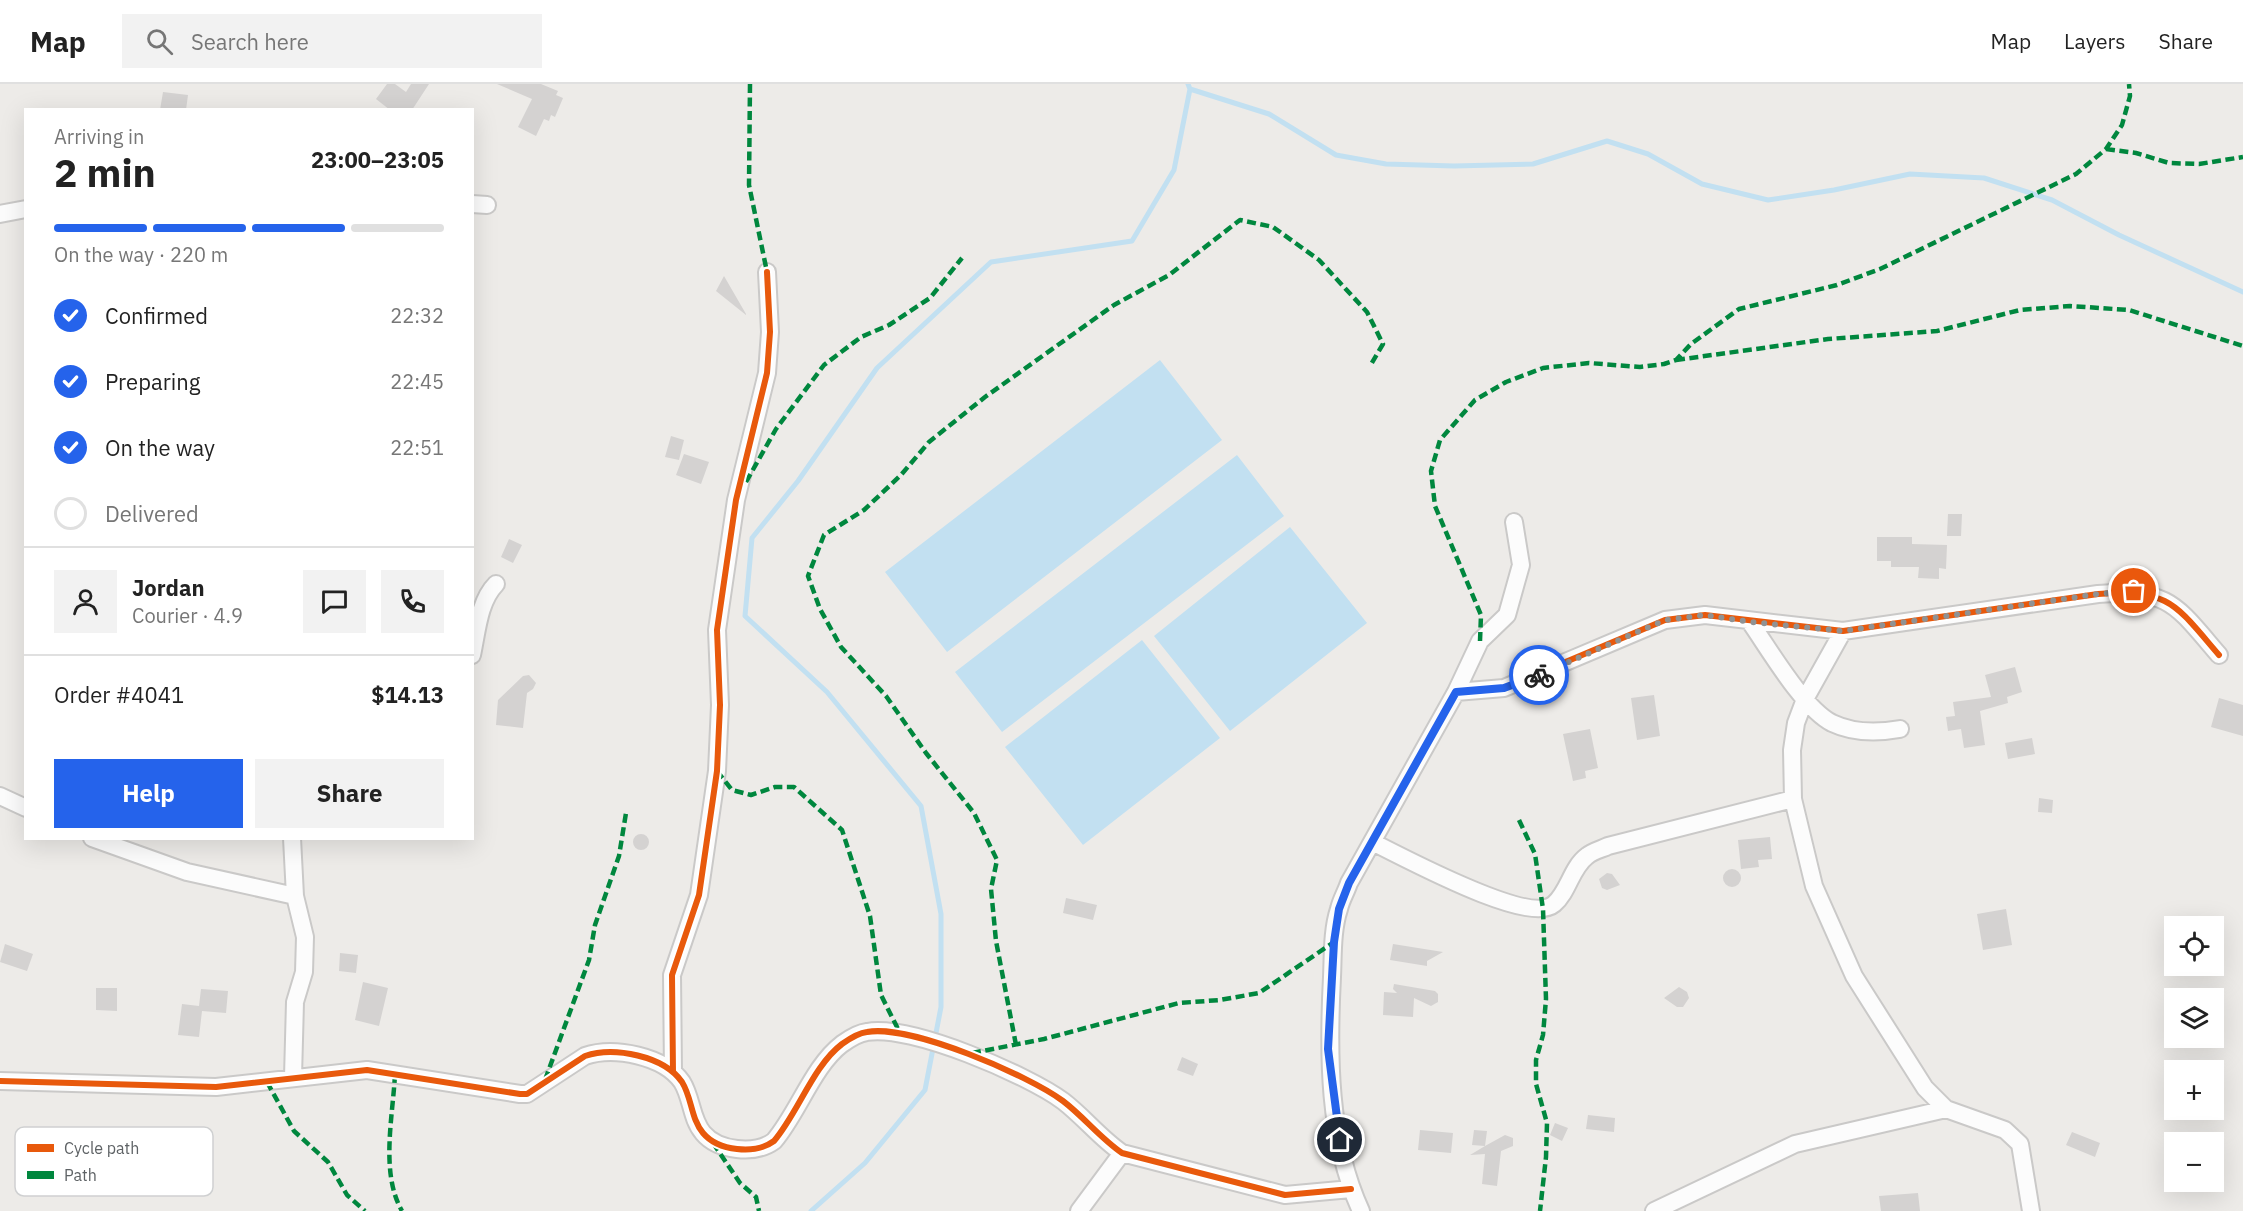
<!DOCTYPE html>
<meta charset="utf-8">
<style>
:root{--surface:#fff;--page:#f2f2f2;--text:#222;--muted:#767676;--line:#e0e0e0;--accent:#2563eb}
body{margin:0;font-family:"IBM Plex Sans",sans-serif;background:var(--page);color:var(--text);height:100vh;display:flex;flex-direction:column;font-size:22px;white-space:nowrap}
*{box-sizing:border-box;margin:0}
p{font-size:20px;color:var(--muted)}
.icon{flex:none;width:33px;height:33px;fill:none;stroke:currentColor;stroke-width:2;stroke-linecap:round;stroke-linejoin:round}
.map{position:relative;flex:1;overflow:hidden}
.side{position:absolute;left:24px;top:24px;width:450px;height:732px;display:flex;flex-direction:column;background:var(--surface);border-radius:0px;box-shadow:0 6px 24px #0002}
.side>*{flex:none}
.buttons{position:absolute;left:2164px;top:832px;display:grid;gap:12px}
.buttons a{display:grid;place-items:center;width:60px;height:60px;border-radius:0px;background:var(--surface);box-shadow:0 6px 24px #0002;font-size:30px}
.pin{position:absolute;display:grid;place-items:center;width:51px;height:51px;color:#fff;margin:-26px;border:3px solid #fff;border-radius:50%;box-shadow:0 2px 6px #0007}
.courier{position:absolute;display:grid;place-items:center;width:60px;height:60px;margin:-30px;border:4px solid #2563eb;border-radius:50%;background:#fff;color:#222;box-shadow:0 2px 8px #0007}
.overview em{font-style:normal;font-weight:700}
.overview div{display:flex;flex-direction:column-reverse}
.overview{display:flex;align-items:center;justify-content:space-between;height:102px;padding:0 30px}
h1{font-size:39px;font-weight:700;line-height:45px}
.bar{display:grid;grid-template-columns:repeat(4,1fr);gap:9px 6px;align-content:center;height:72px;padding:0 30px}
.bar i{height:8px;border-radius:4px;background:var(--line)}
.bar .on{background:var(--accent)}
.bar p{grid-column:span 4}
.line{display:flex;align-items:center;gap:15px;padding:0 30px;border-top:2px solid var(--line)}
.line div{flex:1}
.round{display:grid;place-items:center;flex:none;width:63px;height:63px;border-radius:0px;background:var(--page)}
ol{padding:0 30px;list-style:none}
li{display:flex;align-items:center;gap:18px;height:66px}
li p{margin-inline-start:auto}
li .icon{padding:6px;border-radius:50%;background:var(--accent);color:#fff;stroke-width:4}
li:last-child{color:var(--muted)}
li i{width:33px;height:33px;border:3px solid var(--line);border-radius:50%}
.button{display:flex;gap:12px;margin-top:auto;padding:12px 30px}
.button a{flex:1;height:69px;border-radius:0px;background:var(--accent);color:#fff;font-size:24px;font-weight:700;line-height:69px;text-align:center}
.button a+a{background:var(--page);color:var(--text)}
header{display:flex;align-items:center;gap:36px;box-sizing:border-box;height:84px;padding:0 30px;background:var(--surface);border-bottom:2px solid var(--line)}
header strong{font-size:28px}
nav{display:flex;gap:33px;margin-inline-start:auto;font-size:21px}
.search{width:420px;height:54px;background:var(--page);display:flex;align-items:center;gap:15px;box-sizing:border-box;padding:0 21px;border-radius:0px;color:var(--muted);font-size:22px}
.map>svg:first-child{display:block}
</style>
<header>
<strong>Map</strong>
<div class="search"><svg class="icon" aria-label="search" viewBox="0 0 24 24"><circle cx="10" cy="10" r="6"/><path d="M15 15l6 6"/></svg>Search here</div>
<nav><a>Map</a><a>Layers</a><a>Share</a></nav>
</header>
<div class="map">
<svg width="2243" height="1127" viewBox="0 0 2243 1127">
<rect width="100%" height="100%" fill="#edebe8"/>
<path fill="#c2e0f1" d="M1160,276L1222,356L947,568L885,488Z
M1237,371L1284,432L1002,648L955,588Z
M1290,443L1367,539L1230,647L1154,552Z
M1142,556L1220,654L1083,761L1005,663Z"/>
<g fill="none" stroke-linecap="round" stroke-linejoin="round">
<path stroke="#c2e0f1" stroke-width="5" d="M1190,5L1269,30L1336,71L1386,80L1454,82L1533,80L1607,57L1648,70L1702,100L1768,116L1834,106L1910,90L1984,94L2052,116L2119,151L2243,208
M811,1127L865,1079L925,1006L941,923V830L921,722L827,608L745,532L752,454L798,397L877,284L991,178L1132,157L1174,86L1190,5L1188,0"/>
</g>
<path fill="#d4d2d1" d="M387,0H395L406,8L411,0H429L412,26H390L376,15Z
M497,0H541L558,7L556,11L563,14L555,33L551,31L549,37L544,35L536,52L518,43L532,15Z
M163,8L188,11L186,26H160Z
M724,192L746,230V231L716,207Z
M671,352L684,356L679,376L665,373Z
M684,370L709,378L701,400L676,391Z
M1948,430H1962L1961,452H1947Z
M1877,453H1912V460L1947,461L1946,485L1939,484V495L1918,494L1919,483H1891V477H1877Z
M509,455L522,461L513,479L501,473Z
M2015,583L2022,608L2007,613L2008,619L1980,627L1985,661L1964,664L1961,645L1948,647L1946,633L1955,632L1953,618L1991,613L1985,591Z
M529,591L536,599L533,605L527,609L523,644L496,641L498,616L523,592Z
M1654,611L1660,652L1637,656L1631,614Z
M2219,614L2243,621V652L2211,643Z
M1590,645L1598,684L1585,687L1586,694L1573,697L1563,650Z
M2032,654L2035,670L2008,675L2005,659Z
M2039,714L2053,716L2052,729L2038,728Z
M633 758a8 8 0 1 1 16 0a8 8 0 1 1-16 0Z
M1770,753L1772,775L1758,776L1759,783L1741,785L1738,756Z
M1723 794a9 9 0 1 1 18 0a9 9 0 1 1-18 0Z
M1607,789L1612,790L1620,801L1607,806L1602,804L1599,795Z
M1066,814L1097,821L1093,836L1063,829Z
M2006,825L2012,861L1983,866L1977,830Z
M5,860L33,870L27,887L0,878Z
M1393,860L1443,868L1427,877V882L1390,876Z
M340,869L358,871L356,889L339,887Z
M363,898L388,904L379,942L355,936Z
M1394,900L1435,907L1438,910V918L1431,922L1414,914L1413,933L1383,931L1384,908L1397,909L1393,905Z
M1679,903L1687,908L1689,914L1683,923H1677L1664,914Z
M96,904H117V927L96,926Z
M201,905L228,907L226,929L202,927L199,953L178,951L182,920L199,922Z
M1182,973L1198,980L1193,992L1177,986Z
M1588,1031L1615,1034L1614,1048L1586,1045Z
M1555,1039L1568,1044L1562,1057L1550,1051Z
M1420,1046L1453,1049L1451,1069L1418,1066Z
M1474,1046L1487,1047L1485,1062L1505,1051L1513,1054V1062L1501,1067L1497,1102L1482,1100L1485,1070L1470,1071L1485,1062L1472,1061Z
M2072,1048L2100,1059L2095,1073L2066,1061Z
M1918,1109L1920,1127H1881L1879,1112Z"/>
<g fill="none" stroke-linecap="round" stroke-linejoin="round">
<defs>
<path id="street" d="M472,120L487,121
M0,130L26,125
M1750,538C1769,565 1803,624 1832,639C1853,649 1878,649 1900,645
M1843,547L1805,615L1796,639L1792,666L1793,715L1814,802L1854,892L1925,1004L1946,1025L2005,1046L2020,1060L2031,1127
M472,571C477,548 479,517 496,500
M1456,608L1504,604L1665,536L1705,531L1843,547L2098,510C2170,505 2175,520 2219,571
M0,712L26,724
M92,754L187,788L295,812
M292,754L295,812L305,853L304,888L295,918L293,993
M1372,758C1402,772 1528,842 1554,820C1569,807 1571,784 1587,772C1593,767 1602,765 1608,762L1793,715
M673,988L672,891L699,811L717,687L720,621L717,546L736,416L767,289L770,248L767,188
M0,997L216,1003L367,986L520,1010H527L585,972C614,962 664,972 682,998C692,1014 691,1035 703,1049C718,1067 755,1071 774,1057C798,1029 813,982 842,960C849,955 858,949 867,948C910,940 1028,991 1063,1017C1084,1033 1100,1054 1122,1069L1285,1111L1351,1105
M1079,1127L1122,1069
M1361,1127C1328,1056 1328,970 1332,893C1333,871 1332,846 1339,825C1341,816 1346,808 1349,799L1456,608L1480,557L1507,531L1521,481L1514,438
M1654,1127L1795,1060L1946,1025"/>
</defs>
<use href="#street" stroke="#cac9c8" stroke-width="20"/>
<use href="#street" stroke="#fcfcfc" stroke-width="16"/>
<path stroke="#00873e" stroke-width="4.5" stroke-dasharray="9 4.5" stroke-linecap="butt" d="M750,0L749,101L767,188
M2106,65L2136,69L2169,79L2199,80L2243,73
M1676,276L1828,255L1937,247L2020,226L2070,222L2129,226L2243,262
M746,398L776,345L824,281L861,253L889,241L930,214L962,174
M1480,557L1481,531L1435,422L1431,387L1440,356L1475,316L1506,298L1543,284L1589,279L1640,283L1664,280L1676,276L1691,260L1739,225L1837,201L1880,185L2076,90L2106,65L2122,41L2130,12L2129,0
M717,687L732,706L751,711L775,703H794L842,746L870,832L881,911L901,951
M1519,736L1535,770L1543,825L1546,915L1543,951L1536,976V1000L1547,1039L1546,1073L1540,1127
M1016,961L996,857L991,805L997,776L974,729L926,669L886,612L841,563L820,525L808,492L824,451L864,426L901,391L929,358L985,313L1114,221L1169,191L1240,136L1273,143L1319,176L1367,228L1383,260L1370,282
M972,969L1044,955L1179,919L1220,916L1259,909L1334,858
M395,990C393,1032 380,1089 402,1127
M545,996L589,876L595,841L619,772L626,729
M267,998L294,1047L328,1078L347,1111L365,1127
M713,1059L740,1099L756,1113L759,1127"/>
<defs>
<path id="cycleway" d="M1456,608L1504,604L1665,536L1705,531L1843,547L2098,510C2170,505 2175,520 2219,571
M673,988L672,891L699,811L717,687L720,621L717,546L736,416L767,289L770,248L767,188
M0,997L216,1003L367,986L520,1010H527L585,972C614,962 664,972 682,998C692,1014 691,1035 703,1049C718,1067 755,1071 774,1057C798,1029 813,982 842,960C849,955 858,949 867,948C910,940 1028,991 1063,1017C1084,1033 1100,1054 1122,1069L1285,1111L1351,1105"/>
</defs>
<use href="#cycleway" stroke="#fff" stroke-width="10"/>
<use href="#cycleway" stroke="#e8590c" stroke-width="6"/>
</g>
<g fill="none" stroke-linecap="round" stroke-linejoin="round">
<path stroke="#909293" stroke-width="6" stroke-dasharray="0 10.8" d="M1539,591L1665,536L1705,531L1750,538L1843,547L2098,510L2134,507"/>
<path stroke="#2563eb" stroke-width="8" d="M1340,1056L1328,965L1334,858L1339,825L1349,799L1456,608L1504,604L1539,591"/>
</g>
<rect x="15" y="1043" width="198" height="69" rx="9" fill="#fff" stroke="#cfd0d1" stroke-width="1.5"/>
<rect x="27" y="1060" width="27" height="8" fill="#e8590c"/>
<rect x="27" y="1087" width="27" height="8" fill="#00873e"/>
<g font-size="16" fill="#5e6265">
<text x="64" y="1070">Cycle path</text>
<text x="64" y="1097">Path</text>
</g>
</svg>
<div class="buttons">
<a><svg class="icon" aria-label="locate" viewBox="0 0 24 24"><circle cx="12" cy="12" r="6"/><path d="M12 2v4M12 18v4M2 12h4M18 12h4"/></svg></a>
<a><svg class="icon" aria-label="layers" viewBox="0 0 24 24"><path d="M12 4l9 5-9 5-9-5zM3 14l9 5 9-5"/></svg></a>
<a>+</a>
<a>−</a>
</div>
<div class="pin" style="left:2134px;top:507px;background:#ea580c"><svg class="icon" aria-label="bag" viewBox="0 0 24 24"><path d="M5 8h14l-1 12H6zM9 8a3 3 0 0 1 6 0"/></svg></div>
<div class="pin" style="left:1340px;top:1056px;background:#1f2937"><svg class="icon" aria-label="home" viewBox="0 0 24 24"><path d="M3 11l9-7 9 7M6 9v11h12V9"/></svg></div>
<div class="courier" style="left:1539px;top:591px"><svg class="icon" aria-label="bike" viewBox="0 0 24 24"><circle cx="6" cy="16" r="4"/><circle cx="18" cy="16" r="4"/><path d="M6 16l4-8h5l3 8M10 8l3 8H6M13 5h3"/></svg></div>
<section class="side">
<div class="overview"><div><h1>2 min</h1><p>Arriving in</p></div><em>23:00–23:05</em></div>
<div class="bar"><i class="on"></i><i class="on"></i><i class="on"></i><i></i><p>On the way · 220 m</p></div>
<ol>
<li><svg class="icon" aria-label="check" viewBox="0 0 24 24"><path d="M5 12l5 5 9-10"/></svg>Confirmed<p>22:32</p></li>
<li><svg class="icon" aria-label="check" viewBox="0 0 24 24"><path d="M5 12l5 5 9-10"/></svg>Preparing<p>22:45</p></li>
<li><svg class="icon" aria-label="check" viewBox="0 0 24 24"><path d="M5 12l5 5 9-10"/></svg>On the way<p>22:51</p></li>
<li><i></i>Delivered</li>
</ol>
<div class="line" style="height:108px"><a class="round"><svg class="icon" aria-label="person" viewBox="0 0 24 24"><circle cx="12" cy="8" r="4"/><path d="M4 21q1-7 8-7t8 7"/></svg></a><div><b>Jordan</b><p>Courier · 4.9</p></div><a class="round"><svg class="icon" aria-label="chat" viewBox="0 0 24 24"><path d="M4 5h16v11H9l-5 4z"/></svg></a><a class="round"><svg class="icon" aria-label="phone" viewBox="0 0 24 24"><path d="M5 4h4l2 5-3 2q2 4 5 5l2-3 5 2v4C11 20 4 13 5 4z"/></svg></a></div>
<div class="line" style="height:78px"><div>Order #4041</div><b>$14.13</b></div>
<div class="button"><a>Help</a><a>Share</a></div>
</section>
</div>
